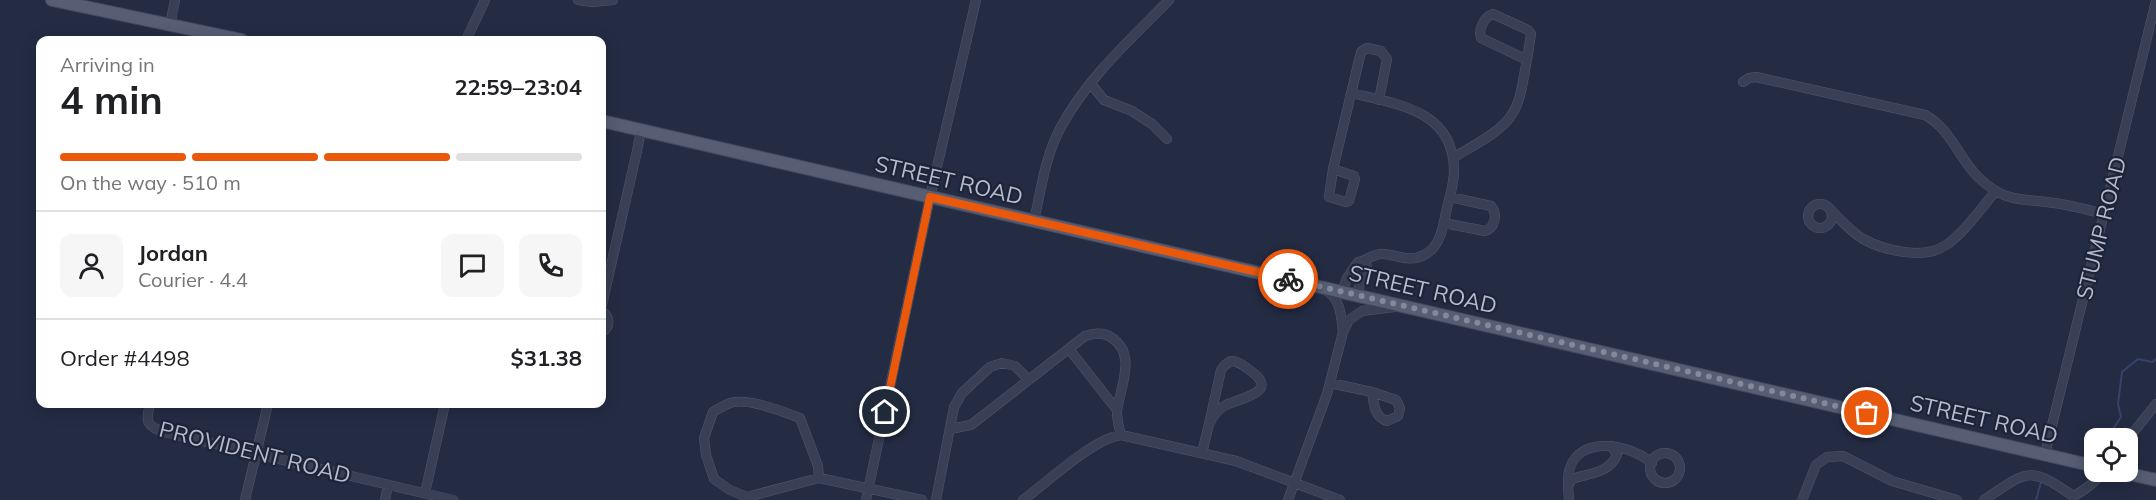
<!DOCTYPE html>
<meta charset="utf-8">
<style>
:root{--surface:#fff;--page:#f6f6f6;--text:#202124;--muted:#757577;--line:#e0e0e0;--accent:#ea580c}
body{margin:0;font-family:Mulish,sans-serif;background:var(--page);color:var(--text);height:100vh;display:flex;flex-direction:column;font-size:22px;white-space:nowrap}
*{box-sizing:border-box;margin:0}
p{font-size:20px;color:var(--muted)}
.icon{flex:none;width:33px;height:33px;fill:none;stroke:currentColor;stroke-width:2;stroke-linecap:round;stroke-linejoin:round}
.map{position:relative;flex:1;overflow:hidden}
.details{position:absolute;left:36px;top:36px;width:570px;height:372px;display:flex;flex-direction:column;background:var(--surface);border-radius:12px;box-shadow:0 3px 15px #0003}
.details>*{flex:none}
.tools{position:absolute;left:2084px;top:428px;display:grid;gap:12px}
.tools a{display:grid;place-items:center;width:54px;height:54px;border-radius:12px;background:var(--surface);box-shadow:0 3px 15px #0003;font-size:30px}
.pin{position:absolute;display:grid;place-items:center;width:51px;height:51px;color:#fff;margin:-26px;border:3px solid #fff;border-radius:50%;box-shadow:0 2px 6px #0007}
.courier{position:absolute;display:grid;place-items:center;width:60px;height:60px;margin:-30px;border:4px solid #ea580c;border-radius:50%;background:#fff;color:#222;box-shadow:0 2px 8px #0007}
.overview em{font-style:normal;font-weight:700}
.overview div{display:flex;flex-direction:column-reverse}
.overview{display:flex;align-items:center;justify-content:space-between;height:102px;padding:0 24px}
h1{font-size:39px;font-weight:700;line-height:45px}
.bar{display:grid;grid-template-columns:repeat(4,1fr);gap:9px 6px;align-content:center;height:72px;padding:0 24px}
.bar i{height:8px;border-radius:4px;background:var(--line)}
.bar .on{background:var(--accent)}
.bar p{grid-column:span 4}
.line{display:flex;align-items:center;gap:15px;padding:0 24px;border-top:2px solid var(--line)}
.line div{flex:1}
.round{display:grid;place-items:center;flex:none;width:63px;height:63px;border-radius:12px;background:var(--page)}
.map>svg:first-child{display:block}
</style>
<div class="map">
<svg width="2156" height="500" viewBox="0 0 2156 500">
<rect width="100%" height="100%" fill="#242c44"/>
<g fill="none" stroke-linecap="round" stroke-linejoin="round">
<path stroke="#35426b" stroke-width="2" d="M2107,438L2121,417L2118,404L2122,372L2138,359L2152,362L2156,359
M2087,451L2094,446
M2036,500L2041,482"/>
<defs>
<path id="minor" d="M578,0L592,2L613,0
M1493,14L1528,30L1531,34L1527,60L1481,38C1478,29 1484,17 1493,14Z
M170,25L175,0
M466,40L485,0
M1743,82L1749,78L1756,77L1925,115C1951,129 1958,157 1978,177C2006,204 2021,198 2054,203C2071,205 2088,210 2104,214
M1091,84L1104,100L1132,111L1152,124L1167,139
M1453,158C1470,147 1502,132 1512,114C1522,99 1523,78 1527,60
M1333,169L1361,52L1367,48L1381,51L1387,59L1379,100
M1333,169L1354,176L1355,179L1349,201L1346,202L1329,197Z
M1808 216a12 12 0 1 1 24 0a12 12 0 1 1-24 0Z
M1829,208C1840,219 1850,231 1863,239C1885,251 1925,260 1946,245C1965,232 1981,208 1996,191
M1034,221C1041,190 1045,156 1061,127C1087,78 1131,39 1169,0
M1444,223L1485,231C1495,228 1498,214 1491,206L1450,197
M1325,290C1341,298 1341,316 1343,332
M1342,292L1347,278L1358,262C1367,261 1373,253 1383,254C1399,255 1409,263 1424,255C1440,247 1443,228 1446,212C1449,199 1454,185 1454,171C1454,110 1397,104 1351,93
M1356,295L1367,267L1364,262
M602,305L637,151L641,130
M602,311C610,317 611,327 602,332
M1069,349L1117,410
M1231,361C1240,361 1245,367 1252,372C1281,393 1236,399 1224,406C1217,410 1213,416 1209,424L1221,370L1225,365Z
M1330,383L1372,392
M1372,392L1396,400L1400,408L1398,416L1387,421C1374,417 1374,404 1372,392Z
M150,404C146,422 145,425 164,432L453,500
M950,429L971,425L1085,336C1094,333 1104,332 1112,338C1138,355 1119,389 1117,412C1117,420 1119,428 1121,435
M2127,445L2132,434L2156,404
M1202,453L1209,424
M1650 468a15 15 0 1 1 30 0a15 15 0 1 1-30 0Z
M2045,454L2156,1
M819,478L818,466L800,418C784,412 747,397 730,403C724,405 718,409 713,412L704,438L706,455L714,479L730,490L747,497L819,478L922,500
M1568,486C1565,435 1623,439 1652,463
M425,493L445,404
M245,500L268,404
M385,500L388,485
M866,500L930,197L976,0
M936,500L954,407L962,393L990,367L1002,363L1015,366L1029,380
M1023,500C1047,482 1093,439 1121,435L1236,461L1340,500
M1288,500L1327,394L1343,332L1349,320L1362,311L1394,307
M1569,500L1568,486L1572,479C1589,473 1608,474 1617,455L1612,446
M1802,500L1816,465L1827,457L1843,456L1892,481L1957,500
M1984,500C2027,471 2029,465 2073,496C2086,491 2095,480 2106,471"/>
<path id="major" d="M52,0L242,40
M602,121L2094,466
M2116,471L2156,480"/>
</defs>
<use href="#minor" stroke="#51576b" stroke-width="10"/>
<use href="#major" stroke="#42485d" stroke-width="14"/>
<use href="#minor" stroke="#393f54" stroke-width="9"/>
<use href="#major" stroke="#575e74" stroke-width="12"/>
</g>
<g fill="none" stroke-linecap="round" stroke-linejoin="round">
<path stroke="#83899d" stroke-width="6" stroke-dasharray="0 10.8" d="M1288,279L1867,413"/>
<path stroke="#ea580c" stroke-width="8" d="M885,412L930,197L1288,279"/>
</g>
<g text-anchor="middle" stroke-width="4.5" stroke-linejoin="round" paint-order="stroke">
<g font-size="22" fill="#b6bbcd" stroke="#1d2439">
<text transform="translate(949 180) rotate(13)" y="8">STREET ROAD</text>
<text transform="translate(2101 228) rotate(-76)" y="8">STUMP ROAD</text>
<text transform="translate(1423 289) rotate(13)" y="8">STREET ROAD</text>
<text transform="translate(1984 419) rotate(13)" y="8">STREET ROAD</text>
<text transform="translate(255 452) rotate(14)" y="8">PROVIDENT ROAD</text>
</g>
</g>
</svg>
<div class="tools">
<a><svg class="icon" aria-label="locate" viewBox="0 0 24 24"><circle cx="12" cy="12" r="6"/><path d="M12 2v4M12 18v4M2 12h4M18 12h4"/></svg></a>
</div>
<div class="pin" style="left:1867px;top:413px;background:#ea580c"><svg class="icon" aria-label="bag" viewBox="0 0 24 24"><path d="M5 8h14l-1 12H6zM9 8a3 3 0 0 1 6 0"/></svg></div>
<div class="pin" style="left:885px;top:412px;background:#1f2937"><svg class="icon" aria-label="home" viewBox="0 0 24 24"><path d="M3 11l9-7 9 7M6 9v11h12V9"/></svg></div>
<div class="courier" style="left:1288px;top:279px"><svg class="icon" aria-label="bike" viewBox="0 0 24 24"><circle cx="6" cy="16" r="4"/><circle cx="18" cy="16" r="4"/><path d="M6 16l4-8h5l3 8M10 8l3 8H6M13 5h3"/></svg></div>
<section class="details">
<div class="overview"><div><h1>4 min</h1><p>Arriving in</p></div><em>22:59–23:04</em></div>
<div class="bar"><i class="on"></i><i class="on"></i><i class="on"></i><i></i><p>On the way · 510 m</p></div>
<div class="line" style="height:108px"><a class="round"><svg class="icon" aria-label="person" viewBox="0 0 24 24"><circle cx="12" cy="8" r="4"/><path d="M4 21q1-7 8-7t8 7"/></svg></a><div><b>Jordan</b><p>Courier · 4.4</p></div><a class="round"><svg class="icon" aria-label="chat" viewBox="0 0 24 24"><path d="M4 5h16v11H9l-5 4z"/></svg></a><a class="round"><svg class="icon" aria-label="phone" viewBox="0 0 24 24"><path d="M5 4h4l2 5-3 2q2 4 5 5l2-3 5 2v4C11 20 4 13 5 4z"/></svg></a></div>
<div class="line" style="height:78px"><div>Order #4498</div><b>$31.38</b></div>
</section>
</div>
